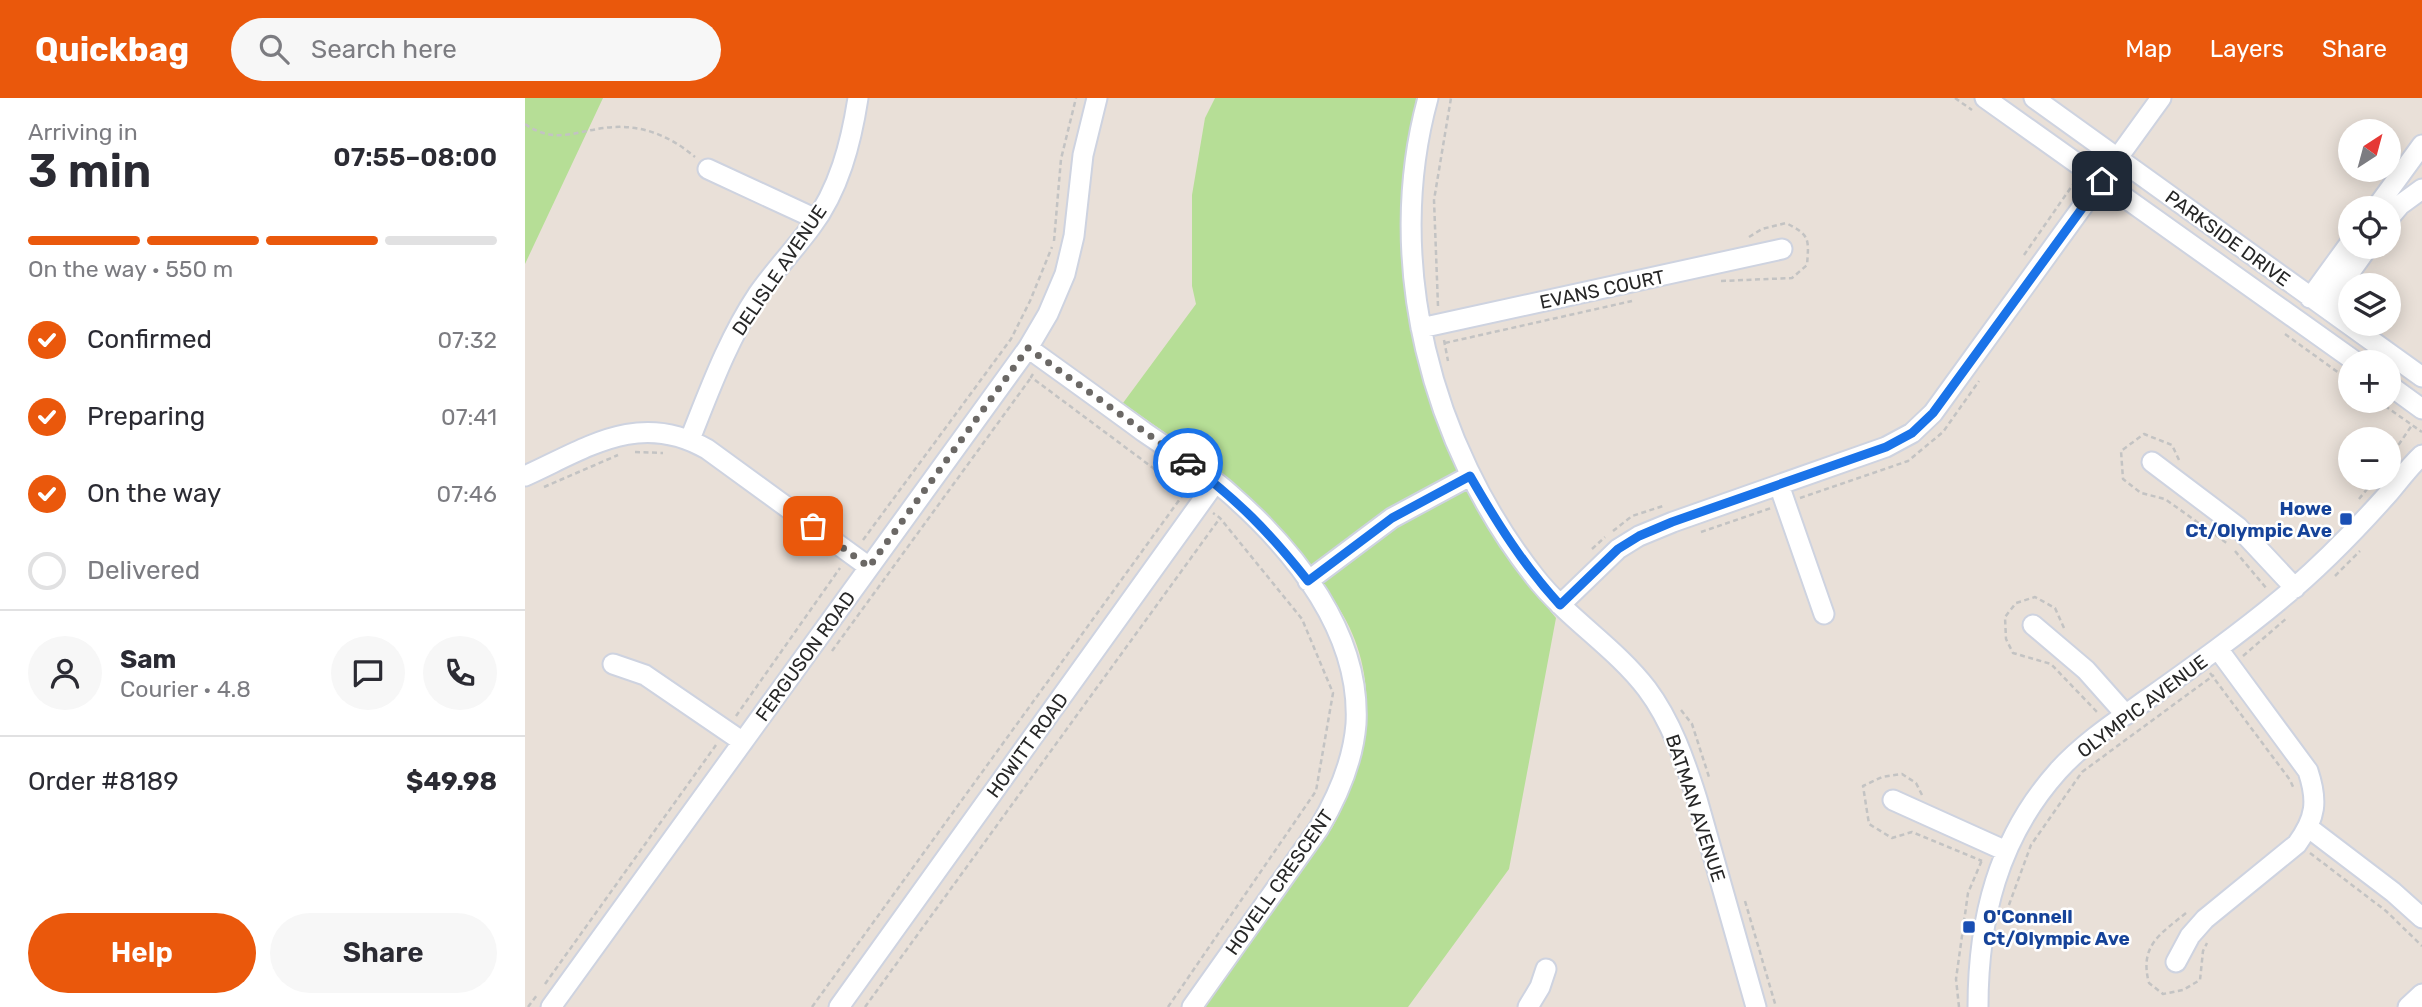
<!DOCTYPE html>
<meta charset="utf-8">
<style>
:root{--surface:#fff;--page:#f7f7f7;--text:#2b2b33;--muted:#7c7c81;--line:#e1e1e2;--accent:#ea580c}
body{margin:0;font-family:Rubik,sans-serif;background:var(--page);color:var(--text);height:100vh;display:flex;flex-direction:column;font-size:26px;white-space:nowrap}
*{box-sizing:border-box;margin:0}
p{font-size:23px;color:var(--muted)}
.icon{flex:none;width:38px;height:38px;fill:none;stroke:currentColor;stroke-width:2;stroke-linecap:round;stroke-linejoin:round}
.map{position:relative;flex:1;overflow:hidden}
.details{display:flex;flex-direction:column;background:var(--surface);width:525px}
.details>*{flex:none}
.needle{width:46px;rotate:36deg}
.fabs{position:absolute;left:1813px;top:21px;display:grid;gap:14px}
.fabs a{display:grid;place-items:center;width:63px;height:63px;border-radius:50%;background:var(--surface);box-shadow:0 4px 18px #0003;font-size:35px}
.pin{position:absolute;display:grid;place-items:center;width:60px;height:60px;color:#fff;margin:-30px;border-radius:14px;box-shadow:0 4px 10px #0006}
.courier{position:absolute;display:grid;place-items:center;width:70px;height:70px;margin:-35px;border:5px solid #1a73e8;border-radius:50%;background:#fff;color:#222;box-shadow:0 2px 9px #0007}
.head em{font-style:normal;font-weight:600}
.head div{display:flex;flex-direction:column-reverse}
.head{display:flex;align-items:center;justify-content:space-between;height:119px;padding:0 28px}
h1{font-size:46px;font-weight:600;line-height:52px}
.bar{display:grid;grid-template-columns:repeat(4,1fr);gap:10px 7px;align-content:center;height:84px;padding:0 28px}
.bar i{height:9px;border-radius:5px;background:var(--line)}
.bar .on{background:var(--accent)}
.bar p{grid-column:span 4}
.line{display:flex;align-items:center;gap:18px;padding:0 28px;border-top:2px solid var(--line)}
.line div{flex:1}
.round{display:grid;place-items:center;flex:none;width:74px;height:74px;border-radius:37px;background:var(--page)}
ol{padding:0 28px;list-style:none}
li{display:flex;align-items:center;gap:21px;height:77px}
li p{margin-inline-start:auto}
li .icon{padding:7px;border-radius:50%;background:var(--accent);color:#fff;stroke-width:4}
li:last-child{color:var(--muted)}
li i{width:38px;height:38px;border:4px solid var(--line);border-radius:50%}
.primary-button{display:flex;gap:14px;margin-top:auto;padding:14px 28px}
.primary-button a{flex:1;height:80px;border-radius:42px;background:var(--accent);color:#fff;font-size:28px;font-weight:600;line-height:80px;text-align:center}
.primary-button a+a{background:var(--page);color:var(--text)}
header{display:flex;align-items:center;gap:42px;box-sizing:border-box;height:98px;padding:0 35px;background:var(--accent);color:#fff}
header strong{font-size:33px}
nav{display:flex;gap:38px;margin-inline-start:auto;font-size:24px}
.search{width:490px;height:63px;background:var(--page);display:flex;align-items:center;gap:18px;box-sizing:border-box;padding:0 24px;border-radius:38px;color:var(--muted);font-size:26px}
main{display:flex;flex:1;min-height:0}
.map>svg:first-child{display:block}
</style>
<header>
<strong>Quickbag</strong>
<div class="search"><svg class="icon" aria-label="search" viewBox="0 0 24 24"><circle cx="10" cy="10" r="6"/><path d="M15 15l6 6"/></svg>Search here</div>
<nav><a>Map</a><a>Layers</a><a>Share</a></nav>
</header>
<main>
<section class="details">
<div class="head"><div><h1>3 min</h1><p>Arriving in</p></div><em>07:55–08:00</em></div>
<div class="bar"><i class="on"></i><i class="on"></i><i class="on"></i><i></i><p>On the way · 550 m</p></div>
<ol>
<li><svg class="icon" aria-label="check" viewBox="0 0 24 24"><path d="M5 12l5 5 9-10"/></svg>Confirmed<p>07:32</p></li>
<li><svg class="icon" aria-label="check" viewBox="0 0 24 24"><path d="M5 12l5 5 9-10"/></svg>Preparing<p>07:41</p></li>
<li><svg class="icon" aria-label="check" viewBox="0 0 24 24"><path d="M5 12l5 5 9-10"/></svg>On the way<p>07:46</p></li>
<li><i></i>Delivered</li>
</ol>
<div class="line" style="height:126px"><a class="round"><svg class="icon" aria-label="person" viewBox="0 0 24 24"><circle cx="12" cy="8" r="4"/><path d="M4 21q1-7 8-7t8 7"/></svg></a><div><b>Sam</b><p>Courier · 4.8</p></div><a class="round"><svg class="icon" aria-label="chat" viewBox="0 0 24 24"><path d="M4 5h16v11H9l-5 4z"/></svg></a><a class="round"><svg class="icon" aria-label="phone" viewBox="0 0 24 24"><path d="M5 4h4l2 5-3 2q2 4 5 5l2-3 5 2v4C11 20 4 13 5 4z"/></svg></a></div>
<div class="line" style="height:91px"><div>Order #8189</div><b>$49.98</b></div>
<div class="primary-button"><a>Help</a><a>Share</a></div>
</section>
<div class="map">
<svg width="1897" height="909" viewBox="0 0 1897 909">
<rect width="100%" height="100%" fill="#e9e0d8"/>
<path fill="#b6de96" d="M0,0H78L0,166Z
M690,0H891L878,129L888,242L921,348L979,455L1031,520L984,771L883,909H679L807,730C847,659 858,575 810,504C803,492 793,481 784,470C768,449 752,427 733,409C692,369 644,338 598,305L671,206L667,188V97L680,20Z"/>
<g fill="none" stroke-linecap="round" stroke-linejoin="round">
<defs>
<path id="minor" d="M903,0C858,163 906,347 1010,479C1043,521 1090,549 1122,591C1146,623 1160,663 1172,701L1231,909
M1460,0L1831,264
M1509,0L1897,279
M183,71L291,121
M1851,110L1897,47
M1864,120L1875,107L1897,91
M1785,200L1825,145
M1800,209L1843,149
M896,230L1257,151
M503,250C542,278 581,306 619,334C648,354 679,373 705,396C770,453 836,535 831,626C828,664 813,698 794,730L667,909
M1864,287L1897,311
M165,341C185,291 203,241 233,196C249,173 269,152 286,129C314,92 326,45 333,0
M1627,364L1713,429L1770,490
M0,378C62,350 114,312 182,351L344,469
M1254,387L1299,516
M783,483L867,420L945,378
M1035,507L1093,451L1114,438L1148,424L1361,349L1387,335L1408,315L1636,0
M1508,527L1561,572L1601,617
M88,566L120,577L218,644
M1368,702L1481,753
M1784,730L1868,794L1897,820
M1651,864L1665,838L1680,821L1772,746C1791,720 1793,703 1783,673L1693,551
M26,909L503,250L523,216L540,176L549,138L558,57L572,0
M314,909L690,385
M1003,909L1015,889L1021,871
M1453,909C1453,821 1473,740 1533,673C1558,645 1593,622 1624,600C1669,568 1714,536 1756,501C1794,470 1829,434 1862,397C1874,383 1884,369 1897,357
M1883,909L1897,896"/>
</defs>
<use href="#minor" stroke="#ced3e0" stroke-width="23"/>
<path stroke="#c3c3c3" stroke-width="2.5" stroke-dasharray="5 3.5" stroke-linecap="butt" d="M1430,0L1447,12
M0,26C29,46 48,34 79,30C114,25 144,37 170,59
M529,143L536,61L551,0
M1499,157L1549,85
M1196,183L1267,180L1282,167C1284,141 1285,137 1261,125L1237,131L1224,139
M913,208L909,102L926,0
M1760,236L1825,283
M919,242L923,263
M920,245L1107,203
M508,276L506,279L663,396
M1853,303L1897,334
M110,354L138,355
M1864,361L1887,327
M1654,362L1647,347L1619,336L1596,353L1598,381L1616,395L1640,401L1703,446
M19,389L93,357
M1275,400L1383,363L1418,334L1454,283
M1834,401L1851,380
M1088,433L1107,418L1138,408
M1176,434L1246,410
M338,442L486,241L505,203L527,149
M1067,451L1080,439
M1710,453L1742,491
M1810,478L1835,453
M1539,530L1530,510L1510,499L1491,505L1480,519L1481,541L1488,555L1526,566L1572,614
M307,553L505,281
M1718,558L1763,519
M1685,575L1765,682L1769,691
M1156,612L1167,626L1184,679
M211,618L315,470
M1397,697L1391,685L1377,676L1357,679L1338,688L1344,726L1367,740L1387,734L1457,763
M1785,755L1861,813L1897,848
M1220,803L1251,909
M1481,815L1506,747L1557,674L1689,577
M1661,815C1635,836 1614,848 1624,885L1638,896L1658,892L1675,882L1678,853L1682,845
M20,886L191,647
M3,909L12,897
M287,909L660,394
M340,909L695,420
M643,909L791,693L808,595L777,521L695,420L688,415
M1434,909L1431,881L1443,795L1457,762"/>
<use href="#minor" stroke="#fff" stroke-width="19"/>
</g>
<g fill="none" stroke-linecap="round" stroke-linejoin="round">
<path stroke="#6b6865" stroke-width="7" stroke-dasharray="0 12.6" d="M288,428L344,469L503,250L663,365"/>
<path stroke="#1a73e8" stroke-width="9" d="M663,365C713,402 744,434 783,483L867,420L945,378C972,425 999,468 1035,507L1093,451L1114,438L1147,424L1361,349L1387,335L1408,315L1577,83"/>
</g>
<g fill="#1a4fb4" stroke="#fff" stroke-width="2.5">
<rect x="1814" y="414" width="14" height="14" rx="3.5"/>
<rect x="1437" y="822" width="14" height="14" rx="3.5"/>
</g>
<g text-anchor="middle" stroke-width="5" stroke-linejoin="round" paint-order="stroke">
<g font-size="19" fill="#272727" stroke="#fff">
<text transform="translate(1703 140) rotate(36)" y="7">PARKSIDE DRIVE</text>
<text transform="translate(254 172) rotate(-56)" y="7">DELISLE AVENUE</text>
<text transform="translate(1077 191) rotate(-12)" y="7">EVANS COURT</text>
<text transform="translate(280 558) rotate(-54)" y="7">FERGUSON ROAD</text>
<text transform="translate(1617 608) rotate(-37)" y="7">OLYMPIC AVENUE</text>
<text transform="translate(502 647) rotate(-54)" y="7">HOWITT ROAD</text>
<text transform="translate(1171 710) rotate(72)" y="7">BATMAN AVENUE</text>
<text transform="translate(754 784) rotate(-55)" y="7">HOVELL CRESCENT</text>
</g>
<g font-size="19" font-weight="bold" fill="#164399" stroke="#fff" text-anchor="end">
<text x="1807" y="417">Howe<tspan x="1807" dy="22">Ct/Olympic Ave</tspan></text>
<text x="1458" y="825" text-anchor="start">O'Connell<tspan x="1458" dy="22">Ct/Olympic Ave</tspan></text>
</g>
</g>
</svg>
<div class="fabs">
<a><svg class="needle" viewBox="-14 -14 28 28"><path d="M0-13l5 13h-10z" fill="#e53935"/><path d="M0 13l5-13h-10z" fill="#7c7c81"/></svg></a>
<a><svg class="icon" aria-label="locate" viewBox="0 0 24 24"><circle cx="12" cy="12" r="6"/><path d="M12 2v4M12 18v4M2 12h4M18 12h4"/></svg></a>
<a><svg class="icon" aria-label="layers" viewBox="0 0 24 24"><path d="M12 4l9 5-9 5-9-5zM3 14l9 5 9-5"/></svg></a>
<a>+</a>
<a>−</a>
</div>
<div class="pin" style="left:288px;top:428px;background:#ea580c"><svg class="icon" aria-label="bag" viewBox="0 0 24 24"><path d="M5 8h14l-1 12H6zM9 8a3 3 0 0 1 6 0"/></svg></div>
<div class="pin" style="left:1577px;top:83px;background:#1f2937"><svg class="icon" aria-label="home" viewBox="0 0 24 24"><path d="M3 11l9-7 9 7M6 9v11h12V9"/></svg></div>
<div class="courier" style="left:663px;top:365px"><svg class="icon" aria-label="car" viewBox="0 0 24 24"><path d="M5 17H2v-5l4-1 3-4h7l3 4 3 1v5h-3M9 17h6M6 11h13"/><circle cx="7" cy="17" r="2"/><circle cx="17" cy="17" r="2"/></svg></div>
</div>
</main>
